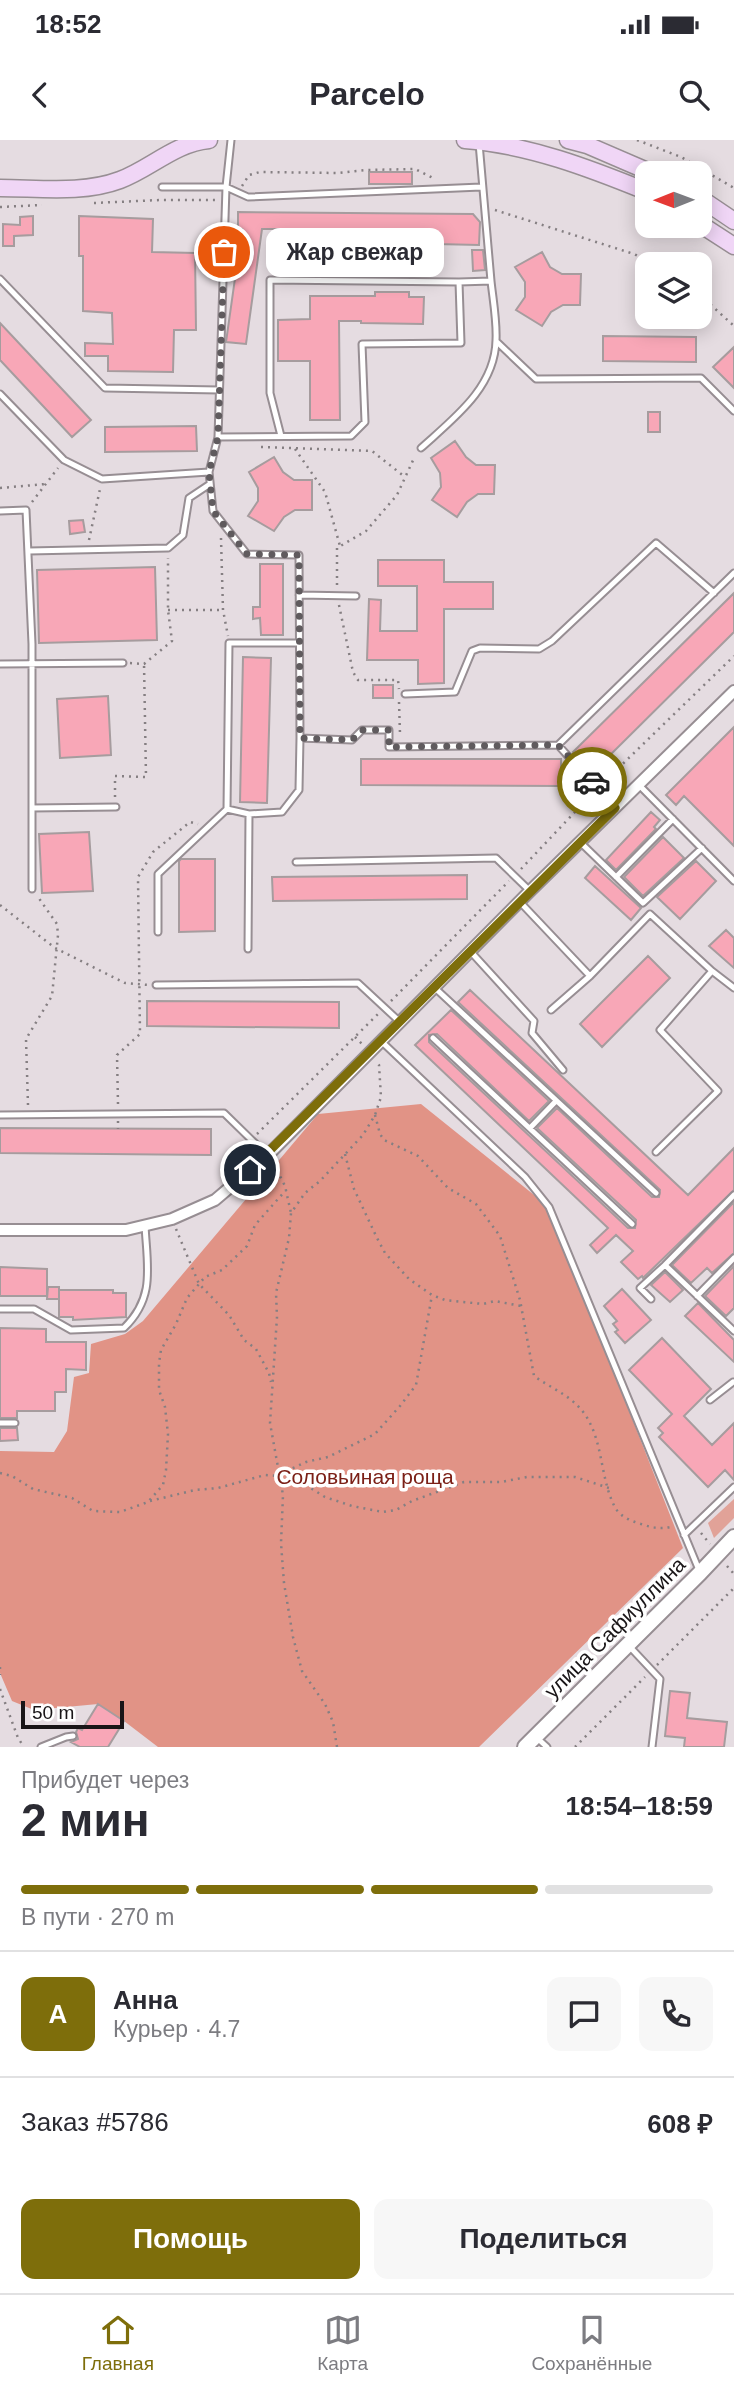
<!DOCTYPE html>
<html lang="ru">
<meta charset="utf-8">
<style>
:root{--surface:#fff;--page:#f7f7f7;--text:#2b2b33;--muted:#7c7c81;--line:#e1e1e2;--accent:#7e6e0b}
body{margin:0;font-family:Arial,sans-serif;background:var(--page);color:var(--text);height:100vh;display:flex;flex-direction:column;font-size:26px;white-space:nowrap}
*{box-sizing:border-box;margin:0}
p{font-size:23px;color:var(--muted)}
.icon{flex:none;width:38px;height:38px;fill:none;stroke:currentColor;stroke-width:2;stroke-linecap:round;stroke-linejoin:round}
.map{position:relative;height:1607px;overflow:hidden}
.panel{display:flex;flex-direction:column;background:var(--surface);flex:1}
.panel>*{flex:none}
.needle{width:46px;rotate:269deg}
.tools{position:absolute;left:635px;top:21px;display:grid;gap:14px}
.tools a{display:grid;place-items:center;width:77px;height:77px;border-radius:14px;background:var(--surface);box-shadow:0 4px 18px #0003;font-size:35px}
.scale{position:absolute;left:21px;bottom:18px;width:103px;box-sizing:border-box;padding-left:7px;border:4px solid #191517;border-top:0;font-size:19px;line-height:24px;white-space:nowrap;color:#191517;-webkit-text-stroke:5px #fff;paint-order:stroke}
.pin{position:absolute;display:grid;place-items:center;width:60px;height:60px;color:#fff;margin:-30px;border:4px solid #fff;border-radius:50%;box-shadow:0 2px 7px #0007}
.courier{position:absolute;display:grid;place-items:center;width:70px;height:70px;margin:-35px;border:5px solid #7e6e0b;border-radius:50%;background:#fff;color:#222;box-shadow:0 2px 9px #0007}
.bubble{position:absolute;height:49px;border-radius:14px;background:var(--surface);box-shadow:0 4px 18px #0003;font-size:23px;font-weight:800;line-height:49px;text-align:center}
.summary em{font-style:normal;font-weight:800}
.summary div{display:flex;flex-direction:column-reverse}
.summary{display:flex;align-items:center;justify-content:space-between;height:119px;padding:0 21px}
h1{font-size:46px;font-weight:800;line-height:52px}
.bar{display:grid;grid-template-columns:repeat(4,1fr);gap:10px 7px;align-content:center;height:84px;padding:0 21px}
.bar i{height:9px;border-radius:5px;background:var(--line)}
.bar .active{background:var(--accent)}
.bar p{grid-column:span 4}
.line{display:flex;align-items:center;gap:18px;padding:0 21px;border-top:2px solid var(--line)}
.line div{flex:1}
.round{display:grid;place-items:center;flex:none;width:74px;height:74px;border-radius:14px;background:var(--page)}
.cta{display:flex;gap:14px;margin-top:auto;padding:14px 21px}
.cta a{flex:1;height:80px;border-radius:14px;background:var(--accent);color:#fff;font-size:28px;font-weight:800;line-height:80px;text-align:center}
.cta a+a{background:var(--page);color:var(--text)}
.status{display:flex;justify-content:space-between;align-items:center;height:49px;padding:0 35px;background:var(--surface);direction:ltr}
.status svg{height:19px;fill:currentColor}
header{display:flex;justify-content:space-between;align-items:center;height:91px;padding:0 21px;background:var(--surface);font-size:32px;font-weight:800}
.tab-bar{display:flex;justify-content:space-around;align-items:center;height:98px;border-top:2px solid var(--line);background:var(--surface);font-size:19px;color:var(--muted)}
.tab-bar a{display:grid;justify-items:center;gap:4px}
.tab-bar .active{color:var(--accent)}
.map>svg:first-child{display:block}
</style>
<div class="status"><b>18:52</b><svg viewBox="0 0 49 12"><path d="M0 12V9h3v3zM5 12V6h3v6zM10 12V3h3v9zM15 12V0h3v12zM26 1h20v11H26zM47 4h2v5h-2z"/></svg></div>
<header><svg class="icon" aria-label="back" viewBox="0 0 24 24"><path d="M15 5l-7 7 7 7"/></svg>Parcelo<svg class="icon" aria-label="search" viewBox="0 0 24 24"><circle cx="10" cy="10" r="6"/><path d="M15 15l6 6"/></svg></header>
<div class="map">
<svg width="734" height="1607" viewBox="0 0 734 1607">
<rect width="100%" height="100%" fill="#e5dce1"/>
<path fill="#e1a298" d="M734,1359V1378L714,1398L708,1383Z"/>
<path fill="#e19386" d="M421,964L549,1067L683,1408L479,1607H158L124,1581L98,1564L34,1570L12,1561L0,1533V1311L54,1312L67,1291L74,1237L89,1233L91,1204L125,1194L143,1181L318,974Z"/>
<path fill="#f8a7b7" stroke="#a69c9e" stroke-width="2" d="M369,32H412V44H369Z
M238,72L473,74L480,82L479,105L436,104L437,93L341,92V103L287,102V89H262L246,204L226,202L242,89H238Z
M33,76V95L14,96V106H3V84L20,85V77Z
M79,76L153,79L152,112L195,113L196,190H174L173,232L108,231V216H85V203L113,204L112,173L83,171V116H79Z
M472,110H483L485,130L473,131Z
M542,112L550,127L562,134H581L580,165H563L551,172L542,186L516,170L525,157V142L515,127Z
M375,152H409V157H424L423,184L361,183V181H339L340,280H310V221H278V180L310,179V156H375Z
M0,183L91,280L72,297L0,220Z
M603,196L696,197V222L603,221Z
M734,207V248L713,227Z
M648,272H660V292H648Z
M196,286L197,311L105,312V287Z
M455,301L466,317L476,325H495L494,354H478L467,362L457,377L432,360L441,347L440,333L431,318Z
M274,317L283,332L294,340H312V370H295L284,377L274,391L248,376L258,361V348L249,332Z
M83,380L85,392L70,394L69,381Z
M378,420H444V442H493V469H444V543L418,544V520H367L369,459L381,460L380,491H417V446H378Z
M260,424H283V495H261L260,478L253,479V467H260Z
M155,427L157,500L39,503L37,430Z
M734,453V492L594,631L573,612Z
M243,517L271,518L267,663L240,662Z
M373,545H393V558H373Z
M108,556L111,615L60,618L57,559Z
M734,587V706L684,656L676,665L666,655Z
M361,619H561V646L361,645Z
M651,672L660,680L654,687L656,689L616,730L606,720Z
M89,692L93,751L42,753L39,694Z
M663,697L684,718L643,756L624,737Z
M181,719H215V791L179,792V721Z
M696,721L716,741L680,779L657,757Z
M595,726L641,768L631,780L585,738Z
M467,735V759L273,761L272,737Z
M726,790L734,798V828L709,806Z
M648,816L670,838L602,907L580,884Z
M470,850L688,1055L734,1008V1050L643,1138L642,1136L638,1139L621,1122L633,1111L616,1095L597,1113L590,1105L608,1088L415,905L451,870L549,961L529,981L437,894L429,895V902L628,1088H635L636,1080L537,988L557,968L652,1057H659L660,1050L458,862Z
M147,861L339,862V888L147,886Z
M0,988L211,989V1015L0,1013Z
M734,1062V1113L712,1133L707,1128L691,1143L672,1125Z
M734,1126V1168L726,1176L705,1156Z
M0,1127L47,1129V1156H0Z
M665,1132L683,1150L670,1162L651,1145Z
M48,1147H59V1159H47Z
M622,1149L651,1180L625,1203L615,1192L618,1190L613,1184L617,1181L604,1166Z
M59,1150H113V1153H126V1177L73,1180V1177H59Z
M698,1163L734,1200V1222L685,1176Z
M0,1188L46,1189V1202H86V1230L66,1229V1252H55V1271H17V1278H0Z
M662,1198L711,1249L684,1276L712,1305L734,1283V1340L725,1330L708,1347L659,1297L663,1293L658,1288L672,1274L629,1230Z
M0,1288H17L18,1300L0,1301Z
M670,1551L690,1553L687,1578L727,1582L724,1607H684L685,1598L665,1596Z
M98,1564L124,1581L108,1607H80L71,1602L78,1599L76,1592L78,1588L82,1590Z"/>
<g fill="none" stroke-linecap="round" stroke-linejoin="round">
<defs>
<path id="service" d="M162,47H226L231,0
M0,139L105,248L219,250
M497,202L536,239L701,238L734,271
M0,254L64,320L102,339L209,332L218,297L351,296L365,282L362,204L461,203L459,142L491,141L479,3
M281,296L270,253V140L459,142
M218,297L226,47L248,57L481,47
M421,308C453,279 495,248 496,200C497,181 493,160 491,141
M209,332L213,371L247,414L299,415L300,598L352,600L362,590H389V607L558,605
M0,371L26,370L32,504V749
M29,411L168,408L183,395L189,358L210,344
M299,455L356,456
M0,524L123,523
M405,554L455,552L472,511L480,508L539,509L552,501L656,403L714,453
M639,645L734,741
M32,668L116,667
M615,668L558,605L734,433
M227,669L249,674L282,672L299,650L300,598
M580,702L643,763L702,708
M296,722L496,718L530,751
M616,737L673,679
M520,762L590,836
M158,792V734L227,669L229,503H299
M248,809L249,674
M471,812L534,881L532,893L563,930
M712,831L734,848
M156,845L358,843L400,882
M435,848L656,1053
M551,870L590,836L650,774L712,831L660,890L718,951L656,1012
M433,898L632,1084
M381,901L525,1037L549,1067L699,1430
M0,975L224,973L267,1015
M530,988L556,961
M734,1055L665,1125L734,1191
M697,1156L734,1118
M651,1159L640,1148L665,1125
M0,1169H34L71,1190L124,1188C156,1157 147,1126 145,1085
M710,1260L733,1242
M0,1283H15
M684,1395L734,1347
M630,1507L660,1539L652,1607
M536,1597L547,1607
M41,1607L66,1597L73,1596"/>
<path id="minor" d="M0,1090H126L172,1079L215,1060L268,1015L530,751L734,551"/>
<path id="tertiary" d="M525,1607L700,1433L734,1397"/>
<path id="secondary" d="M465,0C529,5 589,28 648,52
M568,0L587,5L652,33
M0,48C39,48 83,54 120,40C150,29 175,3 209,0
M700,58L734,81
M700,84L734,106"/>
</defs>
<use href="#service" stroke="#978e93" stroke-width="9"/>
<use href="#minor" stroke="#978e93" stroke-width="14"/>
<use href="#tertiary" stroke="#978e93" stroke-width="18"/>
<use href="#secondary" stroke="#978e93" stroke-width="19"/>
<path stroke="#857f82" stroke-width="2.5" stroke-dasharray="2 5" stroke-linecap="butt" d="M637,0L681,17L734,48
M242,46L249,35L260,32L337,33L366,30L415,29L433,38
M94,63L160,60H217
M0,67L42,65
M495,70L634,114L654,124
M700,155L734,186
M261,307L372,311L405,337
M295,309L325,352L340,406
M0,348L46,344
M32,362L58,328
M221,398L223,470L228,496
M89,400L100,349
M337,445V408L366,391L397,355L415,316
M339,465L353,532L358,540H398L399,549
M168,470H223
M130,523L144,524L172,501L168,470V418
M399,562L400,594
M603,643L734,516
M115,657V636L146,637L144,523
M521,729L591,655
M0,765L55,808L125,843L149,845
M391,861L509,741
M355,897L363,905
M118,964L117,915L140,894L138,737L153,712L190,682L198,684
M28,965L26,899L52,856L58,795L57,784L38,757
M375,975L380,994L384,1000L418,1016L448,1048L476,1064L500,1096L520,1160L534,1236C552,1249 573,1256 586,1276C604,1304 600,1341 616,1369C622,1378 634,1382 644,1385C654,1388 661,1389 671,1387
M118,981V989
M257,994L379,873
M345,1014L354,1049L377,1098L385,1113L409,1139L432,1155L445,1160L483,1164L495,1161L521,1166
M274,1024L285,1046L291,1073
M176,1089L199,1144L229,1175L244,1200L256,1209L269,1233L271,1242
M0,1333L12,1336L33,1349L72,1358L93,1371L120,1372L148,1362L163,1345L166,1330L168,1294L165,1267L159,1250V1223L161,1210L176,1184L187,1158L205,1137L222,1130L247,1106L255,1085L286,1050
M280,1334L306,1322L328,1317L375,1294L400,1266L416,1245L432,1155
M150,1361L195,1350L218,1348L265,1335L293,1337L325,1357L352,1366L383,1372L396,1370L412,1361L464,1342H501L527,1337H575L609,1348
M701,1393L710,1404
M727,1426L734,1434
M657,1525L734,1448
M0,1527V1535
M0,1549L18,1598L24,1607
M337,1607L333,1582L325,1564L302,1531L293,1497L284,1443L281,1403L283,1355L270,1283L277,1177L276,1153L289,1098L291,1073L305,1053L320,1041L363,995L375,975L381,957L379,925L376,921
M575,1607L645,1537"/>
<use href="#service" stroke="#fff" stroke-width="5"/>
<use href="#minor" stroke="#fff" stroke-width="10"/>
<use href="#tertiary" stroke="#fff" stroke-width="14"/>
<use href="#secondary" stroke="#f0d6f6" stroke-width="16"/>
</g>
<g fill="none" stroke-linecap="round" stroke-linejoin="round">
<path stroke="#605b5e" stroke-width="7" stroke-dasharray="0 12.6" d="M224,112L218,297L209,332L213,371L247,414L299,415L300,598L352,600L362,590H389V607L558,605L592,642"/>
<path stroke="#7e6e0b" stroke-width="9" d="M250,1030L615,668L592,642"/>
</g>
<g text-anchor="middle" stroke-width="7" stroke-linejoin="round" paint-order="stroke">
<g font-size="21" fill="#7b2017" stroke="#fff">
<text x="365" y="1344">Соловьиная роща</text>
</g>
<g font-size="21" fill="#191517" stroke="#fff">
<text transform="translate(615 1488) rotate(-45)" y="7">улица Сафиуллина</text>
</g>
</g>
</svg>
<div class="tools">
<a><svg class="needle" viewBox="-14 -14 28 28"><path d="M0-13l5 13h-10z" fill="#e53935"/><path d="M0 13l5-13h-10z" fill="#7c7c81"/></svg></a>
<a><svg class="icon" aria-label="layers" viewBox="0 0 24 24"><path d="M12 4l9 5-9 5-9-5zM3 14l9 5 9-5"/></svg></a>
</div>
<div class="scale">50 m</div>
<div class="pin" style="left:224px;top:112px;background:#ea580c"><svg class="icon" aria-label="bag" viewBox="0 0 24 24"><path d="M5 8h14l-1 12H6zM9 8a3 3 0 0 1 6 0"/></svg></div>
<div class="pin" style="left:250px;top:1030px;background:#1f2937"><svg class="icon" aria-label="home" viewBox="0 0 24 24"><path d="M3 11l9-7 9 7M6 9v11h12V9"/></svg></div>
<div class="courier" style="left:592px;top:642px"><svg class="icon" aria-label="car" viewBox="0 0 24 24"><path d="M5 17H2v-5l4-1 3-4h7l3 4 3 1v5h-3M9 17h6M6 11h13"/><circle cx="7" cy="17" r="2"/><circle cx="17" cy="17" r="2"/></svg></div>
<div class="bubble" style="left:266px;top:88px;width:178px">Жар свежар</div>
</div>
<section class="panel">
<div class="summary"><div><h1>2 мин</h1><p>Прибудет через</p></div><em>18:54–18:59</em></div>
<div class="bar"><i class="active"></i><i class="active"></i><i class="active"></i><i></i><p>В пути · 270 m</p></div>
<div class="line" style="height:126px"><b class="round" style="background:var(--accent);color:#fff">А</b><div><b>Анна</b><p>Курьер · 4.7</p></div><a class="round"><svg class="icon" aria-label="chat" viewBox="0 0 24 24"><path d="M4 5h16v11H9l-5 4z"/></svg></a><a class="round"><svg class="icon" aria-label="phone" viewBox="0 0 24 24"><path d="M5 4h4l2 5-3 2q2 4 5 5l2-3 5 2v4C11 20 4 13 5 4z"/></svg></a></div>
<div class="line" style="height:91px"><div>Заказ #5786</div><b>608 ₽</b></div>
<div class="cta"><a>Помощь</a><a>Поделиться</a></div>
</section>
<nav class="tab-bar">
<a class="active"><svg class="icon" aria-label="home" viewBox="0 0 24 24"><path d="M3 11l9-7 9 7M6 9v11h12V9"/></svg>Главная</a>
<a><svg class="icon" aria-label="map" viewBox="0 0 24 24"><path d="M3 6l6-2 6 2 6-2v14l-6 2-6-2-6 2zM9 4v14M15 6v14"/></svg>Карта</a>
<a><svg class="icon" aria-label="saved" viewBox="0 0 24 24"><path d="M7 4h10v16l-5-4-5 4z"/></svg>Сохранённые</a>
</nav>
